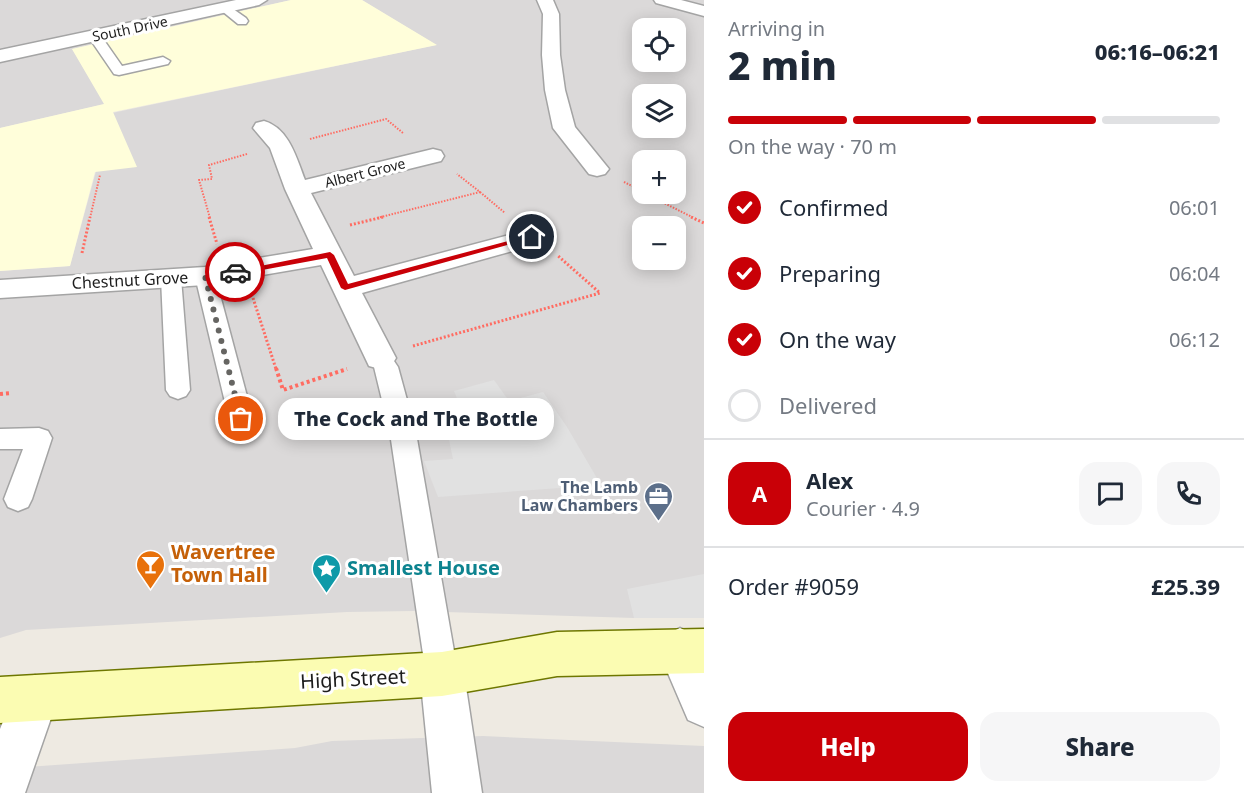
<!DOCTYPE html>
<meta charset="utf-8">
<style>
:root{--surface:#fff;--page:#f6f6f7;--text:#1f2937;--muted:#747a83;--line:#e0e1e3;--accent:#c90007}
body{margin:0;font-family:"Noto Sans",sans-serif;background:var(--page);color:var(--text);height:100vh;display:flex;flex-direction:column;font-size:22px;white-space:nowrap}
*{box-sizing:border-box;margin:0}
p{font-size:20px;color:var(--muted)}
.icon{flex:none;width:33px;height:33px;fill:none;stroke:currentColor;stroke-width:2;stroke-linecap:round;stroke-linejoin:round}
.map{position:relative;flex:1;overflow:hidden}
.sheet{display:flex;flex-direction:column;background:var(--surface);width:540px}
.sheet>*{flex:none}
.tools{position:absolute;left:632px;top:18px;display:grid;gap:12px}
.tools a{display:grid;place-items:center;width:54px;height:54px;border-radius:12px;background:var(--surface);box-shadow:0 3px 15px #0003;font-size:30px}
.pin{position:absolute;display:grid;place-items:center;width:51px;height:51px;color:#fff;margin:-26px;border:3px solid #fff;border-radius:50%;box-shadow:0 2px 6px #0007}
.courier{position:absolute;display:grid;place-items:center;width:60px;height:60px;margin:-30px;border:4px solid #c90007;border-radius:50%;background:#fff;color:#222;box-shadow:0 2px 8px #0007}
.bubble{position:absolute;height:42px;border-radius:18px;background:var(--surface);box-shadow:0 3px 15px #0003;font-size:20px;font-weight:800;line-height:42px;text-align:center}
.head em{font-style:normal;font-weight:800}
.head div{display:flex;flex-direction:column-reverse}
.head{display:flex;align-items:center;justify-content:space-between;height:102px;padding:0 24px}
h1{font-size:39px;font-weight:800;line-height:45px}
.bar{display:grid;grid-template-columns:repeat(4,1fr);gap:9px 6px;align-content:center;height:72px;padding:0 24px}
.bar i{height:8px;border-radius:4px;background:var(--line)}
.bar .active{background:var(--accent)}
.bar p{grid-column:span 4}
.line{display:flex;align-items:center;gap:15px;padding:0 24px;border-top:2px solid var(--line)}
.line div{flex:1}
.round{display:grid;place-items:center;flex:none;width:63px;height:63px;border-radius:18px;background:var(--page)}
ol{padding:0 24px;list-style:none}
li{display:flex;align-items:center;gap:18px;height:66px}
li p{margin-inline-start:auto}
li .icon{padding:6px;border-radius:50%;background:var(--accent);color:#fff;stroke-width:4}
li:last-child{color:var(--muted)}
li i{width:33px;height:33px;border:3px solid var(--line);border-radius:50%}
.primary-button{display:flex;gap:12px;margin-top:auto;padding:12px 24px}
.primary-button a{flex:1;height:69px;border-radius:18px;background:var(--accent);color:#fff;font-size:24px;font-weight:800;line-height:69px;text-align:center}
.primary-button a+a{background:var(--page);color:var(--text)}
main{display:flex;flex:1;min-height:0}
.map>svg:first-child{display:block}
</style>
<main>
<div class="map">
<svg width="704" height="793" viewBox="0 0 704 793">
<rect width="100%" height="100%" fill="#eeeae2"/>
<path fill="#dbd9d9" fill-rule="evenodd" d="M0,0H291L72,49L105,104L0,128Z
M362,0H704V618H634L413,611L347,612L26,630L0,638V271L70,266L112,113L436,45ZM642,28H675V62H642ZM642,94H675V128H642ZM642,160H675V194H642ZM642,226H675V260H642Z
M483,736L704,746V793H17L27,767L295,748L332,741Z"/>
<path fill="#fffeda" d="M291,0H362L437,45L113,112L137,167L95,172L70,266L0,271V128L104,104L72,49Z"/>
<path fill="#e1e1e1" d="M494,380L509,401L543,392L567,427L601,485L438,497L424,461L453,459L446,425L467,423L454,391Z
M704,574V618H634L627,589Z"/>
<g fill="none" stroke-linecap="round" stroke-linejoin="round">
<defs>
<path id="lane" d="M226,4L246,18L248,21L246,24H238L222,11V5Z
M94,32L99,33L122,66L163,57L170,61L168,64L119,75L114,74L88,36Z
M205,269L212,271L215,276L253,419L250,426L241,429L232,426L229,419L195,276L198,271Z
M171,271L178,273L181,278L190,390L186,396L178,399L170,396L166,390L161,278L164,273Z
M386,358L394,361L398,367L416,433L458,674L453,685L442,690L431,685L426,674L390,433L374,367L378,361Z
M39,428L48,431L52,438L32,499L28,507L18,511L8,507L4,499L23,449H0V429Z"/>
<path id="street" d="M236,0H267L259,5L0,62V50Z
M537,0H553L559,14L560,55L565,90L575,127L609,169L605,174L597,176L589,174L553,128L545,90L542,55L543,14Z
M654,0H681L704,6V16L656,3Z
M264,121C289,128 297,159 305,180L433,149L441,151L444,156L441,161L311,193L354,276L532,229L541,231L545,237L541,243L362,293L396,358L391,366L380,369L369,366L321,265L205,285L0,298V280L205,267L313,249L285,189L270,148L253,128L256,123Z
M680,628L695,635L704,653V727L688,720L658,650L665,635Z
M442,652L458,658L464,674L482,793H432L420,674L426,658Z
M35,675L51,682L58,698L25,793H0V729L19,682Z"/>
<path id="secondary" d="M704,629V673L557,676L442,696L0,723V677L442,652L557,632Z"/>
</defs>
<use href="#lane" stroke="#a4a4a4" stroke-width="3"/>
<use href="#street" stroke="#a4a4a4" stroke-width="3"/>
<use href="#secondary" stroke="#6e7700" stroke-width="3"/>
<path stroke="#ff6c62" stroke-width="2" stroke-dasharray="1.5 1.5" stroke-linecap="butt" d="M310,139L386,119L403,133
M624,182L642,191
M480,192L505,213
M646,194L694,218
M90,218L100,175
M210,218L199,180L212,179L209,165L247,154
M377,218L480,192L457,174"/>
<path stroke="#ff6c62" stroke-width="3" stroke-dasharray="2 2" stroke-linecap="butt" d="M209,217L217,244
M691,217L704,223
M350,225L383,217
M82,253L90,217
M253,298L276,369
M413,346L600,293L557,255"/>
<path stroke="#ff6c62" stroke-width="4" stroke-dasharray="3 3" stroke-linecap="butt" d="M276,368L283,390L347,369
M0,394L11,393"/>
<use href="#lane" fill="#fff" fill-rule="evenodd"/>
<use href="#street" fill="#fff" fill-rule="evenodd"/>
<use href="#secondary" fill="#fbfcb2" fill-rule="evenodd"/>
</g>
<path fill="#c90007" d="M530,235L536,237L345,290L341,288L327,258L235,275L231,272L330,252L334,255L348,284Z"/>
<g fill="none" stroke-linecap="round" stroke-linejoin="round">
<path stroke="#666562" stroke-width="6" stroke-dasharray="0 10.8" d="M235,272L205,276L241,419"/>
</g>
<defs>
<symbol id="office-pin" viewBox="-11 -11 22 30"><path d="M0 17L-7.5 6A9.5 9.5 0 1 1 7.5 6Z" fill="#5c6f8a" stroke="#fff"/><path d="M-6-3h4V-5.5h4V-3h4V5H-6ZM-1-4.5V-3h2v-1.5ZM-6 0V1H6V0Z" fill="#fff"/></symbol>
<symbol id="bar-pin" viewBox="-11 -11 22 30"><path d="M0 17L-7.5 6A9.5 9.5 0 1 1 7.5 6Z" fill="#e8710a" stroke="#fff"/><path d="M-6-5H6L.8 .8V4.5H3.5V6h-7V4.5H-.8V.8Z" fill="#fff"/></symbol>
<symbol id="sight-pin" viewBox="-11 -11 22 30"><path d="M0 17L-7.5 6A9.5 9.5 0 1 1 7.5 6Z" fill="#0f9aa8" stroke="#fff"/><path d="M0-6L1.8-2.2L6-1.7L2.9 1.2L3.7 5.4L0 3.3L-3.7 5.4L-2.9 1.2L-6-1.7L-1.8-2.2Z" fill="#fff"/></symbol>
</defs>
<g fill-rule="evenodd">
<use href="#office-pin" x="642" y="480" width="33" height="45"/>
<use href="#bar-pin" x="134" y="548" width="33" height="45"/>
<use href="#sight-pin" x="310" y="552" width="33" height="45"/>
</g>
<g text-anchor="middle" stroke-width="6" stroke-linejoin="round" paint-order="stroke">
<g font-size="14" fill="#1d1d1d" stroke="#fff">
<text transform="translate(130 29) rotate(-12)" y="5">South Drive</text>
<text transform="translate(365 173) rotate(-14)" y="5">Albert Grove</text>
</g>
<g font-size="16" fill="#1d1d1d" stroke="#fff">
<text transform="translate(130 280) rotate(-3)" y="6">Chestnut Grove</text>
</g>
<g font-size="16" font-weight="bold" fill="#4e5e75" stroke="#fff" text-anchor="end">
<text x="638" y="493">The Lamb<tspan x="638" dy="18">Law Chambers</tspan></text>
</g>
<g font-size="20" font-weight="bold" fill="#c56008" stroke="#fff" text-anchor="start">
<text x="171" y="559">Wavertree<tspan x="171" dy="23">Town Hall</tspan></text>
</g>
<g font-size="20" font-weight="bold" fill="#0d838f" stroke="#fff" text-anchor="start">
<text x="347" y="575">Smallest House</text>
</g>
<g font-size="20" fill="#1d1d1d" stroke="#fff">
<text transform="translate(353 679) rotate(-3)" y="7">High Street</text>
</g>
</g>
</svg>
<div class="tools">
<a><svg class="icon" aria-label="locate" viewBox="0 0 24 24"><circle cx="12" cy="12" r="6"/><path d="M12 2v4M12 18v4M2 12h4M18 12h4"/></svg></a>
<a><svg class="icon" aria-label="layers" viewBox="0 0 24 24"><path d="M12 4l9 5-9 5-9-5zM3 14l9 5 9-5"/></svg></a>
<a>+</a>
<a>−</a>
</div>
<div class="pin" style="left:241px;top:419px;background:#ea580c"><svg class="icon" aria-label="bag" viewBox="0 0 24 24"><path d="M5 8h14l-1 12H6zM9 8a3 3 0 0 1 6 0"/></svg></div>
<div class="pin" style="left:532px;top:237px;background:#1f2937"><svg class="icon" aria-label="home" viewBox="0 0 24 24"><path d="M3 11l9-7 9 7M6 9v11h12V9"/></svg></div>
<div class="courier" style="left:235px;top:272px"><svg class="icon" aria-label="car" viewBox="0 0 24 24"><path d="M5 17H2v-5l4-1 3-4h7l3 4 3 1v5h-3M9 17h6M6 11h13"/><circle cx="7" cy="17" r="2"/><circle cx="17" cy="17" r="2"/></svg></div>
<div class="bubble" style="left:278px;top:398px;width:276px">The Cock and The Bottle</div>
</div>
<section class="sheet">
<div class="head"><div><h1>2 min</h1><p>Arriving in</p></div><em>06:16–06:21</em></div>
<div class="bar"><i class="active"></i><i class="active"></i><i class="active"></i><i></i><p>On the way · 70 m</p></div>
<ol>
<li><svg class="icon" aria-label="check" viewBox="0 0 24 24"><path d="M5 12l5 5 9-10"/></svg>Confirmed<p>06:01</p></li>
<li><svg class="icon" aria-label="check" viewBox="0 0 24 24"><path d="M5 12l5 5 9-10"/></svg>Preparing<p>06:04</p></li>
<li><svg class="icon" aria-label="check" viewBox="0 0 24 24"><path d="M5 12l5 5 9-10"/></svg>On the way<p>06:12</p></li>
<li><i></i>Delivered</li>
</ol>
<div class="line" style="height:108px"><b class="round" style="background:var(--accent);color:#fff">A</b><div><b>Alex</b><p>Courier · 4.9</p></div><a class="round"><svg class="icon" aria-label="chat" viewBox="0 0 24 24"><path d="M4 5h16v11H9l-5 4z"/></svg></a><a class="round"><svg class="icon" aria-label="phone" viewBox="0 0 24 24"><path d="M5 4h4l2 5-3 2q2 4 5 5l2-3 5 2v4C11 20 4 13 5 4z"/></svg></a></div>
<div class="line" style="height:78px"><div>Order #9059</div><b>£25.39</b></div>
<div class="primary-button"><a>Help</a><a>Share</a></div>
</section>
</main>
